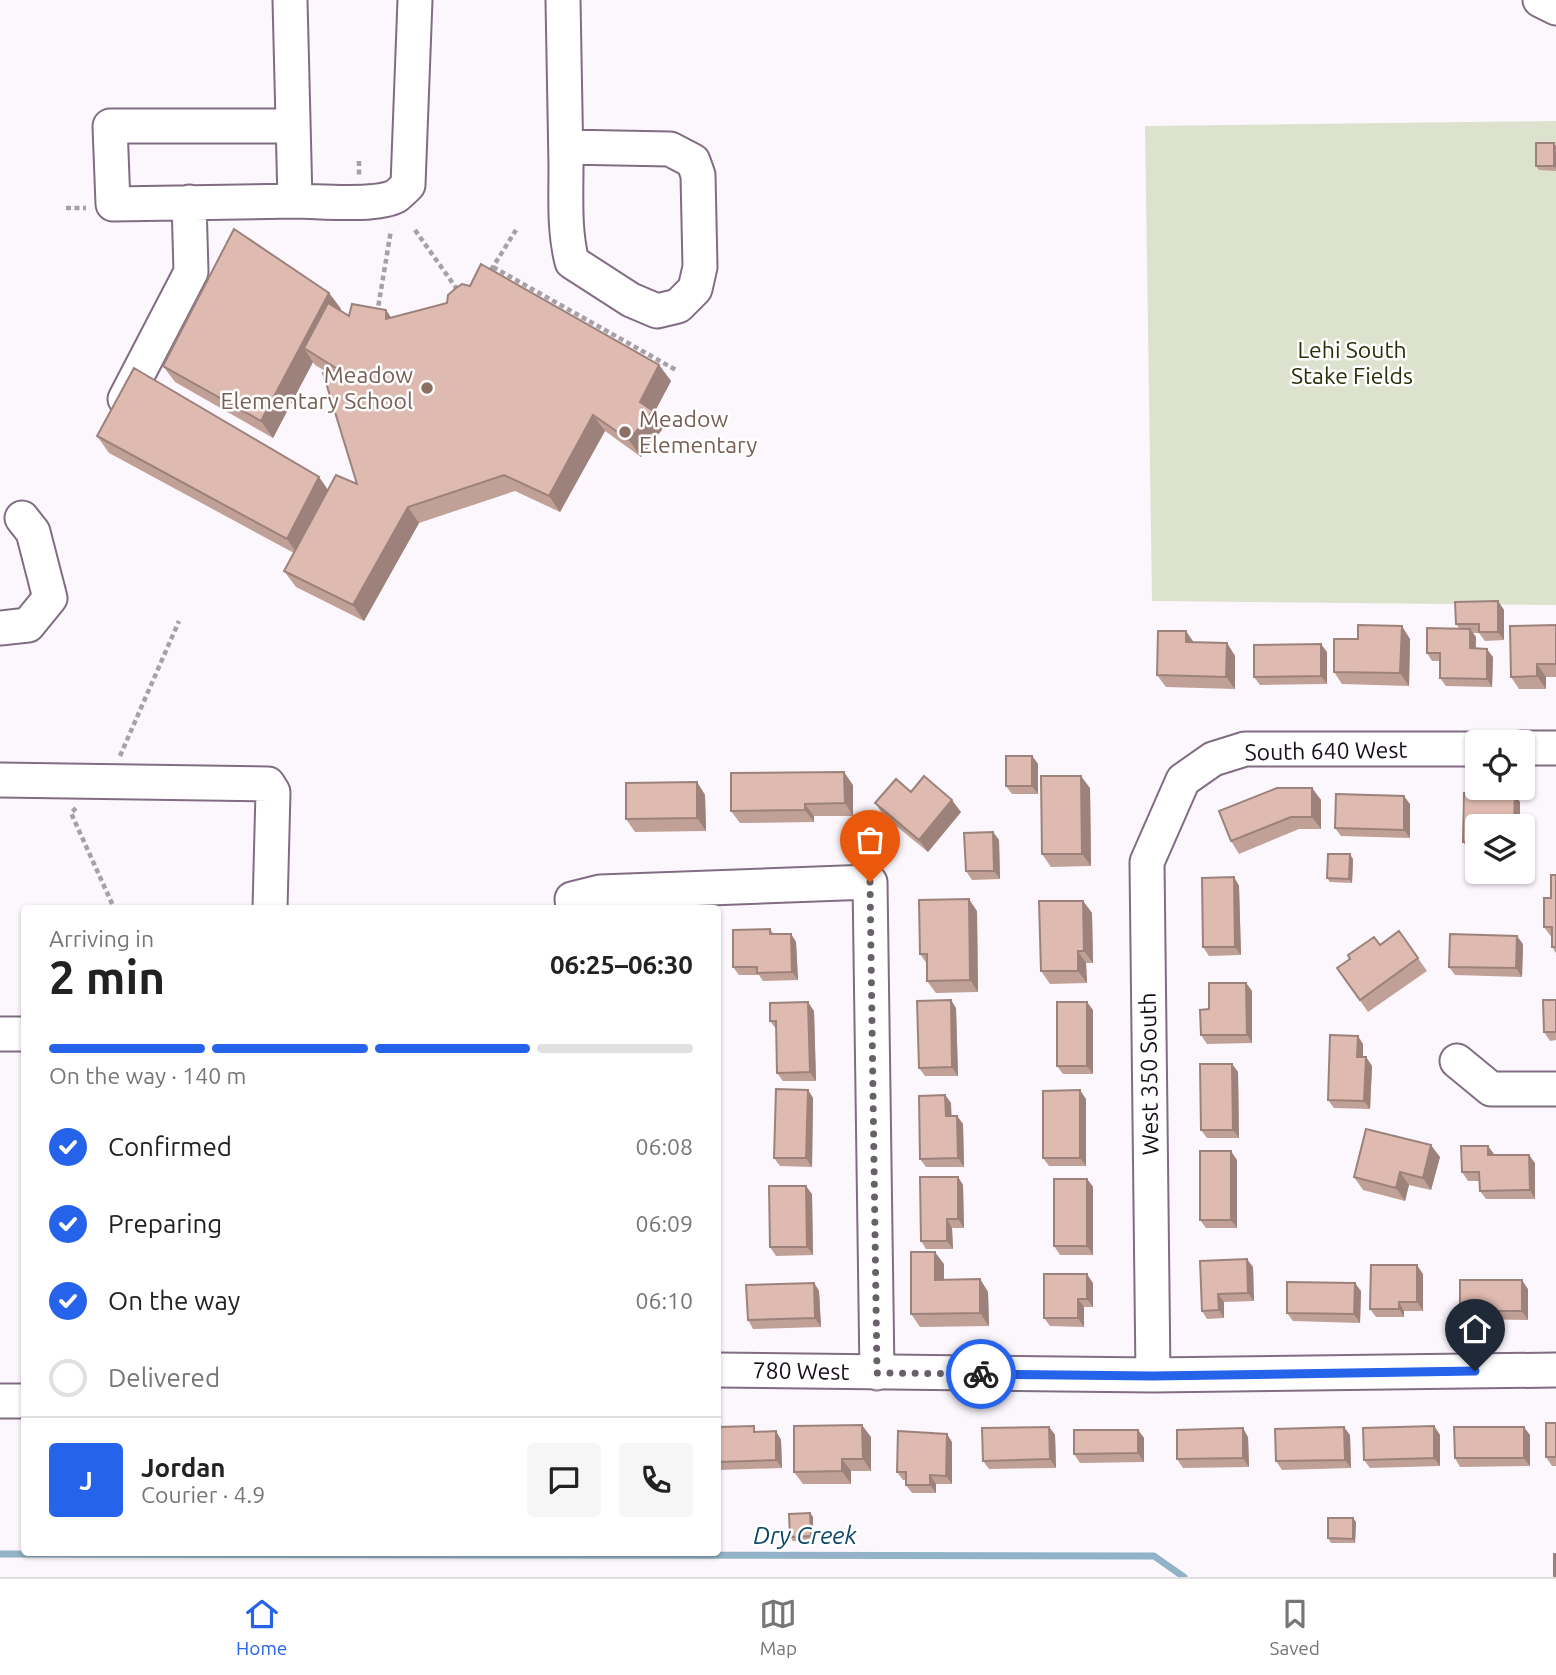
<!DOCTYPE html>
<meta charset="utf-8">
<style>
:root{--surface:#fff;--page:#f6f6f6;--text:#222;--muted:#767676;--line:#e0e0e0;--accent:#2563eb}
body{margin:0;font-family:Ubuntu,sans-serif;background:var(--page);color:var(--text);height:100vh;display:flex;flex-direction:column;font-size:26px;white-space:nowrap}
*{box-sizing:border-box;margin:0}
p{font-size:23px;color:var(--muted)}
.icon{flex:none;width:38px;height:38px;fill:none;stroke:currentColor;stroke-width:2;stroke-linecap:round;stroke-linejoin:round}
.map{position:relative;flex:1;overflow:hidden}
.drawer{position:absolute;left:21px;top:905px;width:700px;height:651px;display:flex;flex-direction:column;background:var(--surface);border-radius:7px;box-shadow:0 2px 5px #0004}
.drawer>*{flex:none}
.tools{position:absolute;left:1465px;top:730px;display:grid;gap:14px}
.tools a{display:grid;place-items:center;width:70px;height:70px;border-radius:7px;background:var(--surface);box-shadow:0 2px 5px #0004;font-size:35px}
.pin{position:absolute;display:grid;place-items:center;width:60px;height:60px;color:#fff;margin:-72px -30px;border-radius:50% 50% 50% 0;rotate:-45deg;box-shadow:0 0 7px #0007}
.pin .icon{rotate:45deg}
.courier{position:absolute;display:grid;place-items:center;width:70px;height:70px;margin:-35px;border:5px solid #2563eb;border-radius:50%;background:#fff;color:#222;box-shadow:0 2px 9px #0007}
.overview em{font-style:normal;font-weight:600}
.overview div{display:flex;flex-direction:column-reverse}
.overview{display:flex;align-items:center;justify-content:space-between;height:119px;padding:0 28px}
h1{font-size:46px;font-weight:600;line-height:52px}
.bar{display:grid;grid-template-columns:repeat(4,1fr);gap:10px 7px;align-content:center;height:84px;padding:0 28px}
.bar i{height:9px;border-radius:5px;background:var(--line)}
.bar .active{background:var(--accent)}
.bar p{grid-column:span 4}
.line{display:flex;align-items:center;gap:18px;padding:0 28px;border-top:2px solid var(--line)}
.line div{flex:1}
.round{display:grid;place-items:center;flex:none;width:74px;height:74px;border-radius:7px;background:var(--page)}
ol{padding:0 28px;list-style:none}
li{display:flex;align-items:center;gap:21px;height:77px}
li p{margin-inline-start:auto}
li .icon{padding:7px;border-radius:50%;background:var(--accent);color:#fff;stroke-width:4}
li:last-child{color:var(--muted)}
li i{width:38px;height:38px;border:4px solid var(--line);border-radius:50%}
.tabs{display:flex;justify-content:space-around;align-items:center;height:98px;border-top:2px solid var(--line);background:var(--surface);font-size:19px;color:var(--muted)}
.tabs a{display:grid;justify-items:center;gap:4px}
.tabs .active{color:var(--accent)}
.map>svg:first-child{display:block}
</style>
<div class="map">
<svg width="1556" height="1577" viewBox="0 0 1556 1577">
<rect width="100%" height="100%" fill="#fcf7fd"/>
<path fill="#dde2ce" d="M1556,121V605L1152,601L1145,126Z"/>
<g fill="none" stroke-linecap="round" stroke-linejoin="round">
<path stroke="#92b3c7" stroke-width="7" d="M0,1554L1154,1556L1184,1577"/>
<defs>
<path id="minor" d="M290,0L295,201C319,201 376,207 396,196C400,193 405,188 408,185L415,0
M563,0C564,55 565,111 566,166C566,198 564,231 572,262L631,300L657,311L678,306L695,289L700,267L698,175L693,161L670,149L566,147
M1540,0L1556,8
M292,126H110L113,204L295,201
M125,399L191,272L189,202
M0,628L28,625L50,598L33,532L22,518
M1522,748H1556
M0,780L268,784L273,792L270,908
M573,908L572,899L600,892L870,882L877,1373
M0,1034H24
M1457,1061L1491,1089H1556
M718,1370L1153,1375L1556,1370
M1153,1375L1147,862L1183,780L1213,759L1245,749H1477
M0,1401H24"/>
</defs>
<use href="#minor" stroke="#816c84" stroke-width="37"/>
<path stroke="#a6a0a7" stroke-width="4.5" stroke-dasharray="5 3.5" stroke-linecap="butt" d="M359,161V176
M66,208H86
M415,230L459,292
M493,267L676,370
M491,270L516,230
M377,314L391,230
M120,756L179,621
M76,808L71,813L114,908"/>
<use href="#minor" stroke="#fff" stroke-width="33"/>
</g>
<path fill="#c0a097" d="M1556,146V171L1539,170L1536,166Z
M329,293L341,309L340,310L349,316L386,310L391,318L659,365L671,381L654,413L664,427L641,457L605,431L560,512L515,491L419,523L364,621L296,587L284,571L294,553L109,453L97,436L319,477L328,490L357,484L327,372L315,365L313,362L273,438L175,382L163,366Z
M1498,601L1504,610V640L1485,641L1479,633H1473L1476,637V649L1493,657L1492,687L1446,686L1440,678V661H1432L1427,653L1459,628L1456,624Z
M1556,625V677H1546V689H1519L1511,677Z
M1410,639L1409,686L1342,684L1334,672Z
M1194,643H1227L1235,656V689L1166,687L1157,675Z
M1327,652V684L1260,685L1254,677Z
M1032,756L1038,764V794H1012L1006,786Z
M697,782L705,795L706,831L635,832L626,819Z
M853,785V816H814V822L740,823L731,811Z
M1090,788L1091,866L1051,867L1042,854Z
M1312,788L1321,800V829H1299L1239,854L1231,841Z
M911,792L961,812L928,852L884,816L875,803Z
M1464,793L1520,802V826H1477V850H1469L1463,842Z
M1410,804V838L1341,836L1335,828Z
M993,832L999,840L1000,879L972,880L966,871Z
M1353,859L1352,883L1330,882L1327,878Z
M1556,875V953L1552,947V938L1544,927Z
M1234,877L1239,886L1241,955L1209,956L1203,947Z
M1083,901L1092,913L1093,963H1086L1087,983L1050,984L1041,971Z
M977,911L978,992L936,993L927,981V964L920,954Z
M770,929L774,934H791L796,942L798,980L763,981L759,975H739L733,967Z
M1399,931L1427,971L1368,1012L1337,968L1380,945Z
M1523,944L1522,977L1455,975L1449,967Z
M1246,983L1252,991V1043L1207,1044L1201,1035L1209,1009Z
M1556,1000V1040L1550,1041L1544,1032Z
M956,1008L958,1076H925L919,1068Z
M1093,1010V1074H1063L1057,1066Z
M814,1011L816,1081H783L777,1073L776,1029L770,1021Z
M1363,1044V1057H1366L1372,1066L1370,1109L1334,1108L1328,1100Z
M1232,1064L1238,1072L1239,1138H1207L1201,1130Z
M808,1090L813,1098L812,1167L780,1166L774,1158Z
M945,1095L951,1103V1116H957L963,1124L964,1167H926L920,1159Z
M1086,1099V1166H1049L1043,1158Z
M1494,1154V1155L1535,1163V1199H1486L1480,1191V1181H1468L1462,1172Z
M1440,1157L1431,1190L1409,1185L1405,1201L1363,1190L1354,1177Z
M1237,1160V1228H1206L1200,1220Z
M958,1177L963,1185L964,1228H952L953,1249H926L921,1241Z
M1087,1179L1093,1187V1255H1060L1054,1246Z
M812,1194L813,1255L776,1256L770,1247Z
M1200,1261L1253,1267L1254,1301L1224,1302V1318L1207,1319L1202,1311Z
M944,1264V1280L980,1279L988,1292L989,1326L920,1327L911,1314Z
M1423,1274V1311H1404V1317H1376L1370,1309Z
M814,1283L819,1291L821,1327L753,1329L748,1320Z
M1093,1283V1307H1084V1327L1050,1326L1044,1318Z
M1528,1289V1320L1466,1319L1460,1311Z
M1361,1291L1360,1323L1293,1321L1287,1313Z
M1556,1423V1466H1552L1546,1457Z
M1434,1426L1440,1435V1466L1370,1468L1364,1460Z
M718,1427L758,1432L776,1431L781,1440L782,1468L718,1470Z
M1049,1427L1055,1435L1056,1468L989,1469L983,1461Z
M1138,1430L1144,1438V1462L1080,1463L1074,1454Z
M1350,1435L1351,1468L1282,1470L1276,1461Z
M1530,1435V1466L1460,1467L1455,1458Z
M871,1437V1471H851V1484H803L794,1472Z
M1248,1437L1249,1467L1183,1468L1177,1459Z
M952,1442V1484H936V1493H912L906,1485V1480H903L897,1472Z
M810,1513L813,1517V1541H793L790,1537Z
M1353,1518L1356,1522L1355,1543H1331L1328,1538Z"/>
<path fill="#9c827b" d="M1554,143L1556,146V169L1554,166Z
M329,293L341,309L316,356L304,348L313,362L273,438L261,421Z
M386,310L397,326L386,319Z
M659,365L671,381L654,413L664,427L641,457L629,440L640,402Z
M593,415L605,431L560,512L549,496Z
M319,477L330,493L298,555L287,539Z
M408,507L419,523L364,621L353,605Z
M1498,601L1504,610V640L1498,632Z
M1402,626L1410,639L1409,686L1400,673Z
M1470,629L1476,637L1475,657L1470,648Z
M1186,631L1195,644L1186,642Z
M1227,643L1235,656V689L1226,677Z
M1321,644L1327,652V684L1321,676Z
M1487,649L1493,657L1492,687L1487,679Z
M1537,664L1546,677V689L1537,676Z
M1032,756L1038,764V794L1032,786Z
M844,772L853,785V816L845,803Z
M1081,776L1090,788L1091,866L1082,854Z
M697,782L705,795L706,831L697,818Z
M1312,788L1321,800V829L1312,817Z
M1515,794L1520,802V826H1518L1514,821Z
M1404,796L1410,804V838L1404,830Z
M952,800L961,812L928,852L919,840Z
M805,804L814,816V822L805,810Z
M993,832L999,840L1000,879L994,871Z
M1350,854L1353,859L1352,883L1349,879Z
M1234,877L1239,886L1241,955L1235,947Z
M969,899L977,911L978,992L970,980Z
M1083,901L1092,913L1093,963L1084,951Z
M791,934L796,942L798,980L792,972Z
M1517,936L1523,944L1522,977L1516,968Z
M718,938L719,940L720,973L718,970Z
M1078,951L1086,963L1087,983L1078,971Z
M1246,983L1252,991V1043L1247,1035Z
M951,1000L956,1008L958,1076L952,1067Z
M808,1002L814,1011L816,1081L810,1072Z
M1087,1002L1093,1010V1074L1087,1066Z
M1358,1036L1363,1044V1065L1357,1057Z
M1366,1057L1372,1066L1370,1109L1364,1101Z
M1232,1064L1238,1072L1239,1138L1233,1130Z
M808,1090L813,1098L812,1167L806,1158Z
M1080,1090L1086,1099V1166L1080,1158Z
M945,1095L951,1103L952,1124L946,1116Z
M957,1116L963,1124L964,1167L958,1158Z
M1431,1145L1440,1157L1431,1190L1423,1178Z
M1488,1146L1494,1154V1164L1488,1155Z
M1231,1151L1237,1160V1228L1231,1220Z
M1529,1155L1535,1163V1199L1530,1190Z
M1400,1172L1409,1185L1405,1201L1396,1188Z
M958,1177L963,1185L964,1228L958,1219Z
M1087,1179L1093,1187V1255L1087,1246Z
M806,1186L812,1194L813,1255L807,1247Z
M947,1219L952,1228L953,1249L947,1241Z
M935,1252L944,1264V1292L935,1280Z
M1247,1259L1253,1267L1254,1301L1248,1293Z
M1417,1265L1423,1274V1311L1417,1302Z
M1087,1274L1093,1283V1307L1087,1299Z
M980,1279L988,1292L989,1326L980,1313Z
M1522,1280L1528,1289V1320L1522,1311Z
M814,1283L819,1291L821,1327L815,1318Z
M1355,1283L1361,1291L1360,1323L1354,1314Z
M1218,1294L1224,1302V1318L1219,1310Z
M1078,1299L1084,1307V1327L1078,1318Z
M1399,1302L1404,1311V1317L1399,1309Z
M862,1425L871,1437V1471L863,1459Z
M1434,1426L1440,1435V1466L1434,1458Z
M1049,1427L1055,1435L1056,1468L1050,1459Z
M1344,1427L1350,1435L1351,1468L1345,1460Z
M1524,1427L1530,1435V1466L1524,1458Z
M1243,1428L1248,1437L1249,1467L1243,1458Z
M1138,1430L1144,1438V1462L1138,1453Z
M776,1431L781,1440L782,1468L776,1460Z
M947,1434L952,1442V1484L946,1476Z
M842,1459L851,1471V1484L842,1471Z
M930,1475L936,1484V1493L930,1485Z
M810,1513L813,1517V1541L811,1536Z
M1353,1518L1356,1522L1355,1543L1353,1539Z"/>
<path fill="#dfbab0" stroke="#9c827b" stroke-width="2" d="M1536,143H1554V166H1536Z
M234,229L329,293L261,421L163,366Z
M481,264L659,365L640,402L653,411L629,440L593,415L549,496L504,475L408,507L353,605L284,571L336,475L357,484L323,373L339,370L304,348L328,303L349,316L352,304L386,310V319L447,303L448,295L456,288L462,284L470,286Z
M134,368L319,477L287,539L97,436Z
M1498,601V632H1479V624H1456L1455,602Z
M1358,625L1402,626L1400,673L1334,672V639H1358Z
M1556,625V664H1537V676L1511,677L1510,626Z
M1427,628L1470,629V648L1487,649V679L1440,678V653H1427Z
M1158,631H1186V642L1227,643L1226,677L1157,675Z
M1321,644V676L1254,677V645Z
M1006,756H1032V786H1006Z
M844,772L845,803L805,804V810L731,811V773Z
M924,776L952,800L919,840L875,803L896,779L911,792Z
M1041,776H1081L1082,854H1042Z
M697,782V818L626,819V783Z
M1277,788H1312V817H1291L1231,841L1219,811Z
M1464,793L1515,794L1514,821L1491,820V826H1477V842H1463Z
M1336,794L1404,796V830L1335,828Z
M993,832L994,871H966L964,833Z
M1328,854H1350L1349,879L1327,878Z
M1551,875H1556V947H1552V927H1544V898H1551Z
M1234,877L1235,947H1203L1202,878Z
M969,899L970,980L927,981V954H920L919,900Z
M1039,901H1083L1084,951H1078V971H1041Z
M770,929V934H791L792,972L757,973V967H733V930Z
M1399,931L1418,958L1360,1000L1337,968L1350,959L1348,955L1374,937L1380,945Z
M1450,934L1517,936L1516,968L1449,967Z
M1209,983H1246L1247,1035H1201L1200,1010L1209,1009Z
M951,1000L952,1067L919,1068L917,1001Z
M1543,1000H1556V1032H1544Z
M808,1002L810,1072L777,1073L776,1021H770V1003Z
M1057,1002H1087V1066H1057Z
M1330,1035L1358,1036L1357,1057H1366L1364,1101L1328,1100Z
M1200,1064H1232L1233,1130H1201Z
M776,1089L808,1090L806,1158H774Z
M1080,1090V1158H1043V1091Z
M945,1095L946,1116H957L958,1158L920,1159L919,1096Z
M1366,1129L1431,1145L1423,1178L1400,1172L1396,1188L1354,1177Z
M1461,1146H1488V1155H1529L1530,1190L1480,1191L1479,1172H1462Z
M1200,1151H1231V1220H1200Z
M920,1177H958V1219H947V1241H921Z
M1054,1179H1087V1246H1054Z
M769,1186H806L807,1247H770Z
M911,1252H935V1280L980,1279V1313L911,1314Z
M1247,1259L1248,1293L1218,1294L1219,1310L1202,1311L1200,1261Z
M1371,1265H1417V1302H1399V1309H1370Z
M1044,1274H1087V1299H1078V1318H1044Z
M1460,1280H1522V1311H1460Z
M1287,1282L1355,1283L1354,1314L1287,1313Z
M814,1283L815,1318L748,1320L746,1285Z
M1546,1423H1556V1457H1546Z
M862,1425L863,1459H842V1471L794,1472V1426Z
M754,1426V1432L776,1431V1460L718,1462V1427Z
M1434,1426V1458L1364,1460L1363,1428Z
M1049,1427L1050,1459L983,1461L982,1428Z
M1344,1427L1345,1460L1276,1461L1275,1429Z
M1454,1427H1524V1458H1455Z
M1243,1428V1458L1177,1459V1430Z
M1074,1430H1138V1453L1074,1454Z
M898,1431L947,1434L946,1476L930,1475V1485H906V1472H897Z
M810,1513L811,1536L790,1537L789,1514Z
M1328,1518H1353V1539L1328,1538Z
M1554,1554H1556V1577H1554Z"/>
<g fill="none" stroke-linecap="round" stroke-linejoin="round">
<path stroke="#686169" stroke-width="7" stroke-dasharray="0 12.6" d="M870,882L877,1373L981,1374"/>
<path stroke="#2563eb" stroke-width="9" d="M981,1374L1153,1376L1475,1371"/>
</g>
<g fill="#8d6e63" stroke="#fff" stroke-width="2.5">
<circle cx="427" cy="388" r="7"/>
<circle cx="625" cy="432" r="7"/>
</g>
<g text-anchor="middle" stroke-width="5" stroke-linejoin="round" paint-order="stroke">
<g font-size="23" fill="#292f06" stroke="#fff">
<text x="1352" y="358">Lehi South<tspan x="1352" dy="26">Stake Fields</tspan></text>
</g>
<g font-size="23" fill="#785e54" stroke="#fff" text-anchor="end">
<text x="413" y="383">Meadow<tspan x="413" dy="26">Elementary School</tspan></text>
<text x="639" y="427" text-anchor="start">Meadow<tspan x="639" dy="26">Elementary</tspan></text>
</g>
<g font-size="23" fill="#18101a" stroke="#fff">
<text transform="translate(1326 751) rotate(-1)" y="8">South 640 West</text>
<text transform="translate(1149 1074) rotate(-91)" y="8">West 350 South</text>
<text transform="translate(801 1371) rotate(1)" y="8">780 West</text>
</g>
<g font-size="24" font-style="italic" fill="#0b4765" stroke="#fff">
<text x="805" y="1544">Dry Creek</text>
</g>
</g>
</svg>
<div class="tools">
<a><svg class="icon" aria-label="locate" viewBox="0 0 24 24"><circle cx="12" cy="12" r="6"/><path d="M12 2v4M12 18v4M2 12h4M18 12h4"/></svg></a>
<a><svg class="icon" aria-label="layers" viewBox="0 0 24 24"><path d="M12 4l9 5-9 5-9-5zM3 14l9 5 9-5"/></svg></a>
</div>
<div class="pin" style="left:870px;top:882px;background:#ea580c"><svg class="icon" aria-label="bag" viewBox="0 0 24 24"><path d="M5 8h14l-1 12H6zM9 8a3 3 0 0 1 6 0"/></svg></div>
<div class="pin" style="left:1475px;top:1371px;background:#1f2937"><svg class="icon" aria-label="home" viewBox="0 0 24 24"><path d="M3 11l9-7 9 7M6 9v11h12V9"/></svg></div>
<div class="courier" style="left:981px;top:1374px"><svg class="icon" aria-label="bike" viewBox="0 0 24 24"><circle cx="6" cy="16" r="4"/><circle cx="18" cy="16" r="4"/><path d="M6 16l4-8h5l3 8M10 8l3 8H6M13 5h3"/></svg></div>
<section class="drawer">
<div class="overview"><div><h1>2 min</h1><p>Arriving in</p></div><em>06:25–06:30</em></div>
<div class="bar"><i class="active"></i><i class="active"></i><i class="active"></i><i></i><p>On the way · 140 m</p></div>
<ol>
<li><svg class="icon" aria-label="check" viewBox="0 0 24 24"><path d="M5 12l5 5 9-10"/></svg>Confirmed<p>06:08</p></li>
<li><svg class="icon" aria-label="check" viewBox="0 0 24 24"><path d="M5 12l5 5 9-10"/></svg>Preparing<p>06:09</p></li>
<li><svg class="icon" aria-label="check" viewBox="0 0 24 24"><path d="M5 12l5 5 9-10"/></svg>On the way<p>06:10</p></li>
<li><i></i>Delivered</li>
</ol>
<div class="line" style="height:126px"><b class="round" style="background:var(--accent);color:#fff">J</b><div><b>Jordan</b><p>Courier · 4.9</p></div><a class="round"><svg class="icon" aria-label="chat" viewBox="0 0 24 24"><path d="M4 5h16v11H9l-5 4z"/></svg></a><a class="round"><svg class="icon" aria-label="phone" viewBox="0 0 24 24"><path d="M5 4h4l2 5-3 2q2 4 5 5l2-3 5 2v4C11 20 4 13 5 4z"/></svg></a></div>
</section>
</div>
<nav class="tabs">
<a class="active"><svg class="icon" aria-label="home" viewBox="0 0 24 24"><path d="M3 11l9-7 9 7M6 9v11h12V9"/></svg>Home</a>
<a><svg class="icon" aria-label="map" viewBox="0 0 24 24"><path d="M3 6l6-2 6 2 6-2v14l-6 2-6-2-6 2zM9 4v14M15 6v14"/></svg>Map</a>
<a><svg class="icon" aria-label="saved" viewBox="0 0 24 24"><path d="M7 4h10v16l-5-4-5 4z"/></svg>Saved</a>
</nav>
